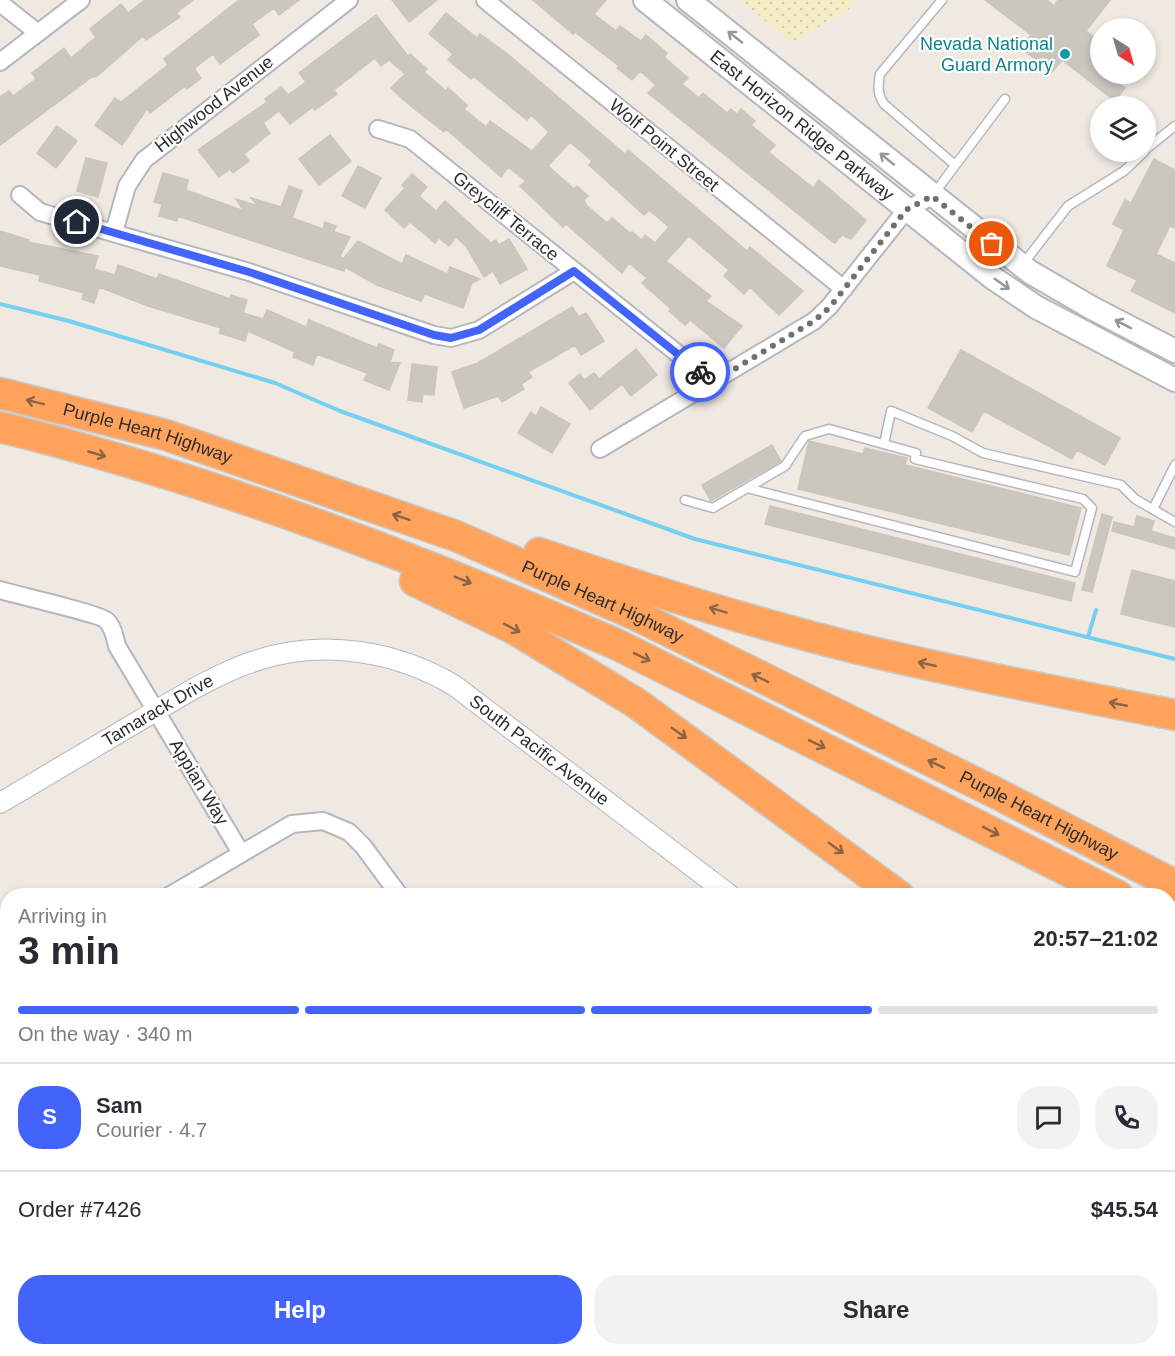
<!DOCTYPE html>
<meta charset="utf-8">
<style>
:root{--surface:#fff;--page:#f2f2f3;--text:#2b2b33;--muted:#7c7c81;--line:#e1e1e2;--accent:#4264fb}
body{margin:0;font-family:Helvetica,sans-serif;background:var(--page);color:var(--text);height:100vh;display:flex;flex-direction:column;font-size:22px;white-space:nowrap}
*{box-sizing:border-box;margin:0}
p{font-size:20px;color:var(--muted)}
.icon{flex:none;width:33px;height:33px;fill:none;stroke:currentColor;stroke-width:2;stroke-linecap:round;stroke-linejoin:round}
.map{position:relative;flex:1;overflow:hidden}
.details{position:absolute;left:0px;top:888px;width:1176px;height:468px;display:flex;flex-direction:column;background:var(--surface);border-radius:24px 24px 0 0;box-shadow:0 3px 9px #0003}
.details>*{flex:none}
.needle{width:39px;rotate:143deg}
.controls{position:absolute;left:1090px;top:18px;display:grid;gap:12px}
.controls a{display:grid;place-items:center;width:66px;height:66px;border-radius:50%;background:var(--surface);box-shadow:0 3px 9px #0003;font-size:30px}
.pin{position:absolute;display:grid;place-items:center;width:51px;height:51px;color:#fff;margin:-26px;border:3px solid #fff;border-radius:50%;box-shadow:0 2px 6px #0007}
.courier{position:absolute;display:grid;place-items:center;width:60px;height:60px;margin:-30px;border:4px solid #4264fb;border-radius:50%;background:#fff;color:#222;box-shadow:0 2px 8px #0007}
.overview em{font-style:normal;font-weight:800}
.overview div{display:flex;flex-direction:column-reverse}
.overview{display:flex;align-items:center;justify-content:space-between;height:102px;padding:0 18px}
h1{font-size:39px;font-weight:800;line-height:45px}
.bar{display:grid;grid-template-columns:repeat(4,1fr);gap:9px 6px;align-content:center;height:72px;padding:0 18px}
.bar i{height:8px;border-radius:4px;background:var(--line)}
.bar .on{background:var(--accent)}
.bar p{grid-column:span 4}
.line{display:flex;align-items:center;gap:15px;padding:0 18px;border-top:2px solid var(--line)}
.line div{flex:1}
.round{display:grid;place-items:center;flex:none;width:63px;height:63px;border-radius:24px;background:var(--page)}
.button{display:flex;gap:12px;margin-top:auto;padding:12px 18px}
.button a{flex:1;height:69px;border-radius:24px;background:var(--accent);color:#fff;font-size:24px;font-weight:800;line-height:69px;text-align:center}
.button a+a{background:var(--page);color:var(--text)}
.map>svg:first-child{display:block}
</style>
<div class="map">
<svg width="1175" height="1356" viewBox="0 0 1175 1356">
<defs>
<pattern id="sand-dots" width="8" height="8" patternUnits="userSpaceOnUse" patternTransform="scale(1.5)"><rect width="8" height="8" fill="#f3ecc5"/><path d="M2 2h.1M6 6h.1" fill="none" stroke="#d1cbaa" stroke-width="1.8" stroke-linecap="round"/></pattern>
</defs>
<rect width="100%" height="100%" fill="#efe9e1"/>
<path fill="url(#sand-dots)" d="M739,0H856L847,11L792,42Z"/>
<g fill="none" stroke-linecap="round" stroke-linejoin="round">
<path stroke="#75cff0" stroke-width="4" d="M0,304L69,321L275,383L340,411L695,539L1175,659
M1088,637L1096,610"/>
</g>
<path fill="#cbc7bf" stroke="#cbc5ba" stroke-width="1.5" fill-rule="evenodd" d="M145,0H193L176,13L180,17L146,40L143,36L96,77H92L0,145V97L9,91L13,96L36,79L32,73L64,48L71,58L96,37L90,29L121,4L128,13Z
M239,0H299L279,15L274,8L252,24L259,35L220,64L213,54L196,67L195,70L201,78L187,89L185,86L150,113L147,109L122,145L95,125L115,98L121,102L168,65L164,59Z
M392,0H437L409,22Z
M533,0H606L594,14L616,31L620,26L641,41L646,35L667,53L664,57L688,78L682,84L699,98L703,93L727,113L731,109L737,114L741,109L755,121L751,125L775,145L769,152L771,154L813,188L819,180L866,220L851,239L842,235L835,243L833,242L648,93L656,85L640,71L632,80L617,68L619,66L575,32L573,34Z
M985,0H1047L1054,6L1058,0H1110L1086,31L1101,42V74H1124L1117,82L1125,88L1115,101L1062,60L1052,72L1021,48L1031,35Z
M446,13L477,38L480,34L510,56L625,154L628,150L747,251L750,247L803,291L779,315L750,287L744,294L724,276L729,270L689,236L666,261L711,296L706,301L742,326L724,348L690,320L685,325L669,311L671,309L642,283L647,278L629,263L622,273L566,224L563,227L520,186L526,181L508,167L501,177L446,129L444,132L407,103L391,88L405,74L389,60L381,66L375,58L334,90L337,94L315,110L313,107L290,124L279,111L263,123L270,133L244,154L249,161L233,173L230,169L219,177L198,150L267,102L265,99L281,87L288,95L306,82L299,73L376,15L408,56L410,54L427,69L424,72L446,91L448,88L467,105L464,109L486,127L490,121L532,151L549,132L531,115L527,120L473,76L471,79L448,60L453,54L429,34ZM570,142L592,161L589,165L644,215L649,210L669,227L655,243L645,235L642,240L632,232L631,234L612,218L607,223L586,205L584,200L588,196L577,186L574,189L548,166Z
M57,126L77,141L56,168L37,153Z
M330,135L351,161L319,185L299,159Z
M86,158L107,163L98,197L77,191Z
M1154,159L1175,170V228L1170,226L1156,254L1175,263V313L1131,291L1137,280L1107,266L1124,230L1113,224L1125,200L1131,203Z
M358,166L381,178L365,208L342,196Z
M163,173L188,180L186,190L244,211L236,199L258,206L251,198L281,207L289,186L302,191L292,218L323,229L325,222L336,226L334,232L350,237L340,256L343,259L358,241L402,264L406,255L447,274L450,267L480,279L472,283L463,308L425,294L421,301L377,285L345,267L344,271L178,216L177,221L159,216L162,204L154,202Z
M412,174L427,187L419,196L436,211L445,201L491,243L496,240L499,245L509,239L527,269L500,284L493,271L484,277L466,246L456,237L449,246L439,238L435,243L410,222L404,228L385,210L405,188L402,185Z
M0,231L29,240L28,242L98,256L94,269L115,275L118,265L157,279L159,274L230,299L231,295L247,300L243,313L263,319L267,310L306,327L309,320L377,348L379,344L394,350L390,362L400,363L389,390L364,380L367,373L317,354L313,365L293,357L295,352L248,331L245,341L219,333L221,328L148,306L99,287L94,303L82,299L84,293L39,281L40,275L0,266Z
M572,307L579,317L586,313L604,341L581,355L575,345L528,372L532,377L521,384L524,389L502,402L498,396L464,408L452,372L478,363Z
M636,349L657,375L631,396L622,384L590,410L569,383L580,374L584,380L594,373L599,379Z
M961,350L1120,438L1105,465L1077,450L1072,459L984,411L972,432L928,408Z
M412,364L437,367L434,395L423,394L422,402L408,400Z
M541,407L570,424L552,453L518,433L531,412L536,416Z
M809,441L863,454L865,448L907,458L905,465L1081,508L1069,555L798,489Z
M772,445L781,461L711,501L702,485Z
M770,506L1075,583L1071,601L765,524Z
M1102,514L1112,517L1092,592L1082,590Z
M1137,516L1154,521L1151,531L1175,538V549L1112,531L1114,522L1134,527Z
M1132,570L1175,581V627L1121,614Z"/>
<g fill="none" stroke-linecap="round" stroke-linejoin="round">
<defs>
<path id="service" d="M942,0L880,74C878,86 877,94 884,104L955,165
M1146,149L1175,126
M933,195L1005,99
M1023,264L1068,206L1124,171L1144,152
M884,444L891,411L952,436L983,453L1121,485L1135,499L1175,522
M685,500L713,508L785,466L805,436L829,429L916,453L915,459L1083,499L1092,508L1075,572L747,488
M1153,509L1175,465"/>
<path id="minor" d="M485,0L844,289
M0,3L38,33
M0,62L81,0
M378,129L410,139L713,382
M20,195L40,212L249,272L434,335L451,338L479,330L574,271
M114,232L127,186L144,160L349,0
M600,449L814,321L829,307L906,210L932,196
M0,590C16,595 101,614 107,621C113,627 115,638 117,646L241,853
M169,896L292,824L323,821L349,832L363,846L400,896
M0,995L8,991
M0,1142L8,1152
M154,1348L160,1356
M187,1356L197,1348
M460,1356L469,1348
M709,1356L719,1348"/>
<g id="tertiary">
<path id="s1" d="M0,803C46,776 92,749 137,722C175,700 216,673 258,660C324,639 397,651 455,686L731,896"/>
</g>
<g id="secondary">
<path id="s2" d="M645,0L993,278L1036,307L1175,380"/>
<path d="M688,0L1030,272L1092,308L1175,351"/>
</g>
<path id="primary" d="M1168,1286L1175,1275
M1095,1356L1105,1348
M1142,1356L1151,1348"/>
<g id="motorway">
<path id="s3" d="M0,393L166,435L456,536L638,616L992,791L1175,885"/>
<path d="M0,427C212,479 416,558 616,644L1118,896"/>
<path d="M539,553C639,587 740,619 843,645C953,672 1064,693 1175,715"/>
<path d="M415,581L516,630L636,703L899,896"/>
<path d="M1168,921L1175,924"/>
<path d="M1168,1102L1175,1110"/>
<path d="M1168,1335L1175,1332"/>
</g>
</defs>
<use href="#service" stroke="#b4b7c1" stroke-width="11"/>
<use href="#minor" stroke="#b4b7c1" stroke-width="20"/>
<use href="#tertiary" stroke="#b4b7c1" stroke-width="22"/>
<use href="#secondary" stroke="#b4b7c1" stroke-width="26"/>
<use href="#primary" stroke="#c9c9c9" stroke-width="28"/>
<use href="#motorway" stroke="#c9c9c9" stroke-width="33"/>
<use href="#service" stroke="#fff" stroke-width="8"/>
<use href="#minor" stroke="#fff" stroke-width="16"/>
<use href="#tertiary" stroke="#fff" stroke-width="20"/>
<use href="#secondary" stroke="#fff" stroke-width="22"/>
<use href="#primary" stroke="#f2d163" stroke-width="26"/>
<use href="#motorway" stroke="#ffa35c" stroke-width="30"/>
</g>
<defs><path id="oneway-shaft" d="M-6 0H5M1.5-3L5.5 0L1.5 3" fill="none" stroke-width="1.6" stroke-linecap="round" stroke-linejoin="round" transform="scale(1.5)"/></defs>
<g stroke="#969696">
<use href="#oneway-shaft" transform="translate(735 37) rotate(-142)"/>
<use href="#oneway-shaft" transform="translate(887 159) rotate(-141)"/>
<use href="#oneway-shaft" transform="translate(1002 284) rotate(35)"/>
<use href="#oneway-shaft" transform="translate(1123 324) rotate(-153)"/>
</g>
<g stroke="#8c6343">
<use href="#oneway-shaft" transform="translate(35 402) rotate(-166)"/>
<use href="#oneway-shaft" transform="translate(97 454) rotate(16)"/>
<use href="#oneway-shaft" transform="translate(401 517) rotate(-161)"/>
<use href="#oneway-shaft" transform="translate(463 580) rotate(22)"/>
<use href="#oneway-shaft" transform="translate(718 610) rotate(-163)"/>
<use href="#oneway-shaft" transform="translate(512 628) rotate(28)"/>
<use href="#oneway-shaft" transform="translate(642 657) rotate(26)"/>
<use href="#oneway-shaft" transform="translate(927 664) rotate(-167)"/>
<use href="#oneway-shaft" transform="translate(760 678) rotate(-154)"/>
<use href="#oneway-shaft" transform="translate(1118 704) rotate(-169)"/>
<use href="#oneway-shaft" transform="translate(679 733) rotate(35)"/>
<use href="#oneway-shaft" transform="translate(817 744) rotate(26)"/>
<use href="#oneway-shaft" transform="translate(936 764) rotate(-154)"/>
<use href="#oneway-shaft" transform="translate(991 831) rotate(27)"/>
<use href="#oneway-shaft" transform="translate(836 848) rotate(36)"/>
</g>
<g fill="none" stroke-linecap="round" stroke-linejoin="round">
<path stroke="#726f6d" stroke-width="6" stroke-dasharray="0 10.8" d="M700,372L713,382L814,321L830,307L906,210L932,196L992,244"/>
<path stroke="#4264fb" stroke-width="8" d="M77,222L249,272L434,335L451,338L479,330L574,271L700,372"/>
</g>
<circle fill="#0f9aa8" stroke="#fff" stroke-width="2" cx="1065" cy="54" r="6"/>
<g text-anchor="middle" stroke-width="4.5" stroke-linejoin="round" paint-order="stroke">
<g font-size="18" fill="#0d838f" stroke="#fff" text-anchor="end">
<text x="1053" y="50">Nevada National<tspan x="1053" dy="21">Guard Armory</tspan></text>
</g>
<g font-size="18" fill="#2e2e2e" stroke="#fff">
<text transform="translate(214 104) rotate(-38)" y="6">Highwood Avenue</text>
<text dy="6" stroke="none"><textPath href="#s2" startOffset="201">East Horizon Ridge Parkway</textPath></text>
<text transform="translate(664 145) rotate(39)" y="6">Wolf Point Street</text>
<text transform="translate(506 216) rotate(39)" y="6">Greycliff Terrace</text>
<text dy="6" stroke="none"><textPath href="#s3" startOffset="153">Purple Heart Highway</textPath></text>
<text dy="6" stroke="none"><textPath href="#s3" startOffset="639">Purple Heart Highway</textPath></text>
<text dy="6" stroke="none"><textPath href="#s1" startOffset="183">Tamarack Drive</textPath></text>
<text dy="6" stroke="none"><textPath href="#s1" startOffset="606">South Pacific Avenue</textPath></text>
<text transform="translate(199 782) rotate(59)" y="6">Appian Way</text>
<text dy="6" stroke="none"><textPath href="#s3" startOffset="1125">Purple Heart Highway</textPath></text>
</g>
</g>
</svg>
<div class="controls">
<a><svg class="needle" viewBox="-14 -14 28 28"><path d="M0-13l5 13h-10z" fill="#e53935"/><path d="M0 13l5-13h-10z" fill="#7c7c81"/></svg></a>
<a><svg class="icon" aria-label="layers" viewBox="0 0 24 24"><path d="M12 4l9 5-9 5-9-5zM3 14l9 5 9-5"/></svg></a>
</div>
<div class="pin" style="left:992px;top:244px;background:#ea580c"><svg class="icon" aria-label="bag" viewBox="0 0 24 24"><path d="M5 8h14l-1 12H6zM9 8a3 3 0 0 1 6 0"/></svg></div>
<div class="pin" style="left:77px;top:222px;background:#1f2937"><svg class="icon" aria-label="home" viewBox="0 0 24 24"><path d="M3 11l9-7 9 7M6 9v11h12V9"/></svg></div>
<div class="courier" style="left:700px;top:372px"><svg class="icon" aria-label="bike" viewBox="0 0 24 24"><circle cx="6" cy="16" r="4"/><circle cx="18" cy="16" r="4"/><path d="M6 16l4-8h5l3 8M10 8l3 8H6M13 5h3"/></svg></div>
<section class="details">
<div class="overview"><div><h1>3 min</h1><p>Arriving in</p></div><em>20:57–21:02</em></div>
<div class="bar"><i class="on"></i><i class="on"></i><i class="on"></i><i></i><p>On the way · 340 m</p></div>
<div class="line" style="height:108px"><b class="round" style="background:var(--accent);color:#fff">S</b><div><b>Sam</b><p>Courier · 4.7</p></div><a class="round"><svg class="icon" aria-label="chat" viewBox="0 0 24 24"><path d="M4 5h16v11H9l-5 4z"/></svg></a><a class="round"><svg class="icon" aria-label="phone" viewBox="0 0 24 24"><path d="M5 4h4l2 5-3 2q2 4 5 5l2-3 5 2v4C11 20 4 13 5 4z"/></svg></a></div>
<div class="line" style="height:78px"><div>Order #7426</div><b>$45.54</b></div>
<div class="button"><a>Help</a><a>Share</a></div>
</section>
</div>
